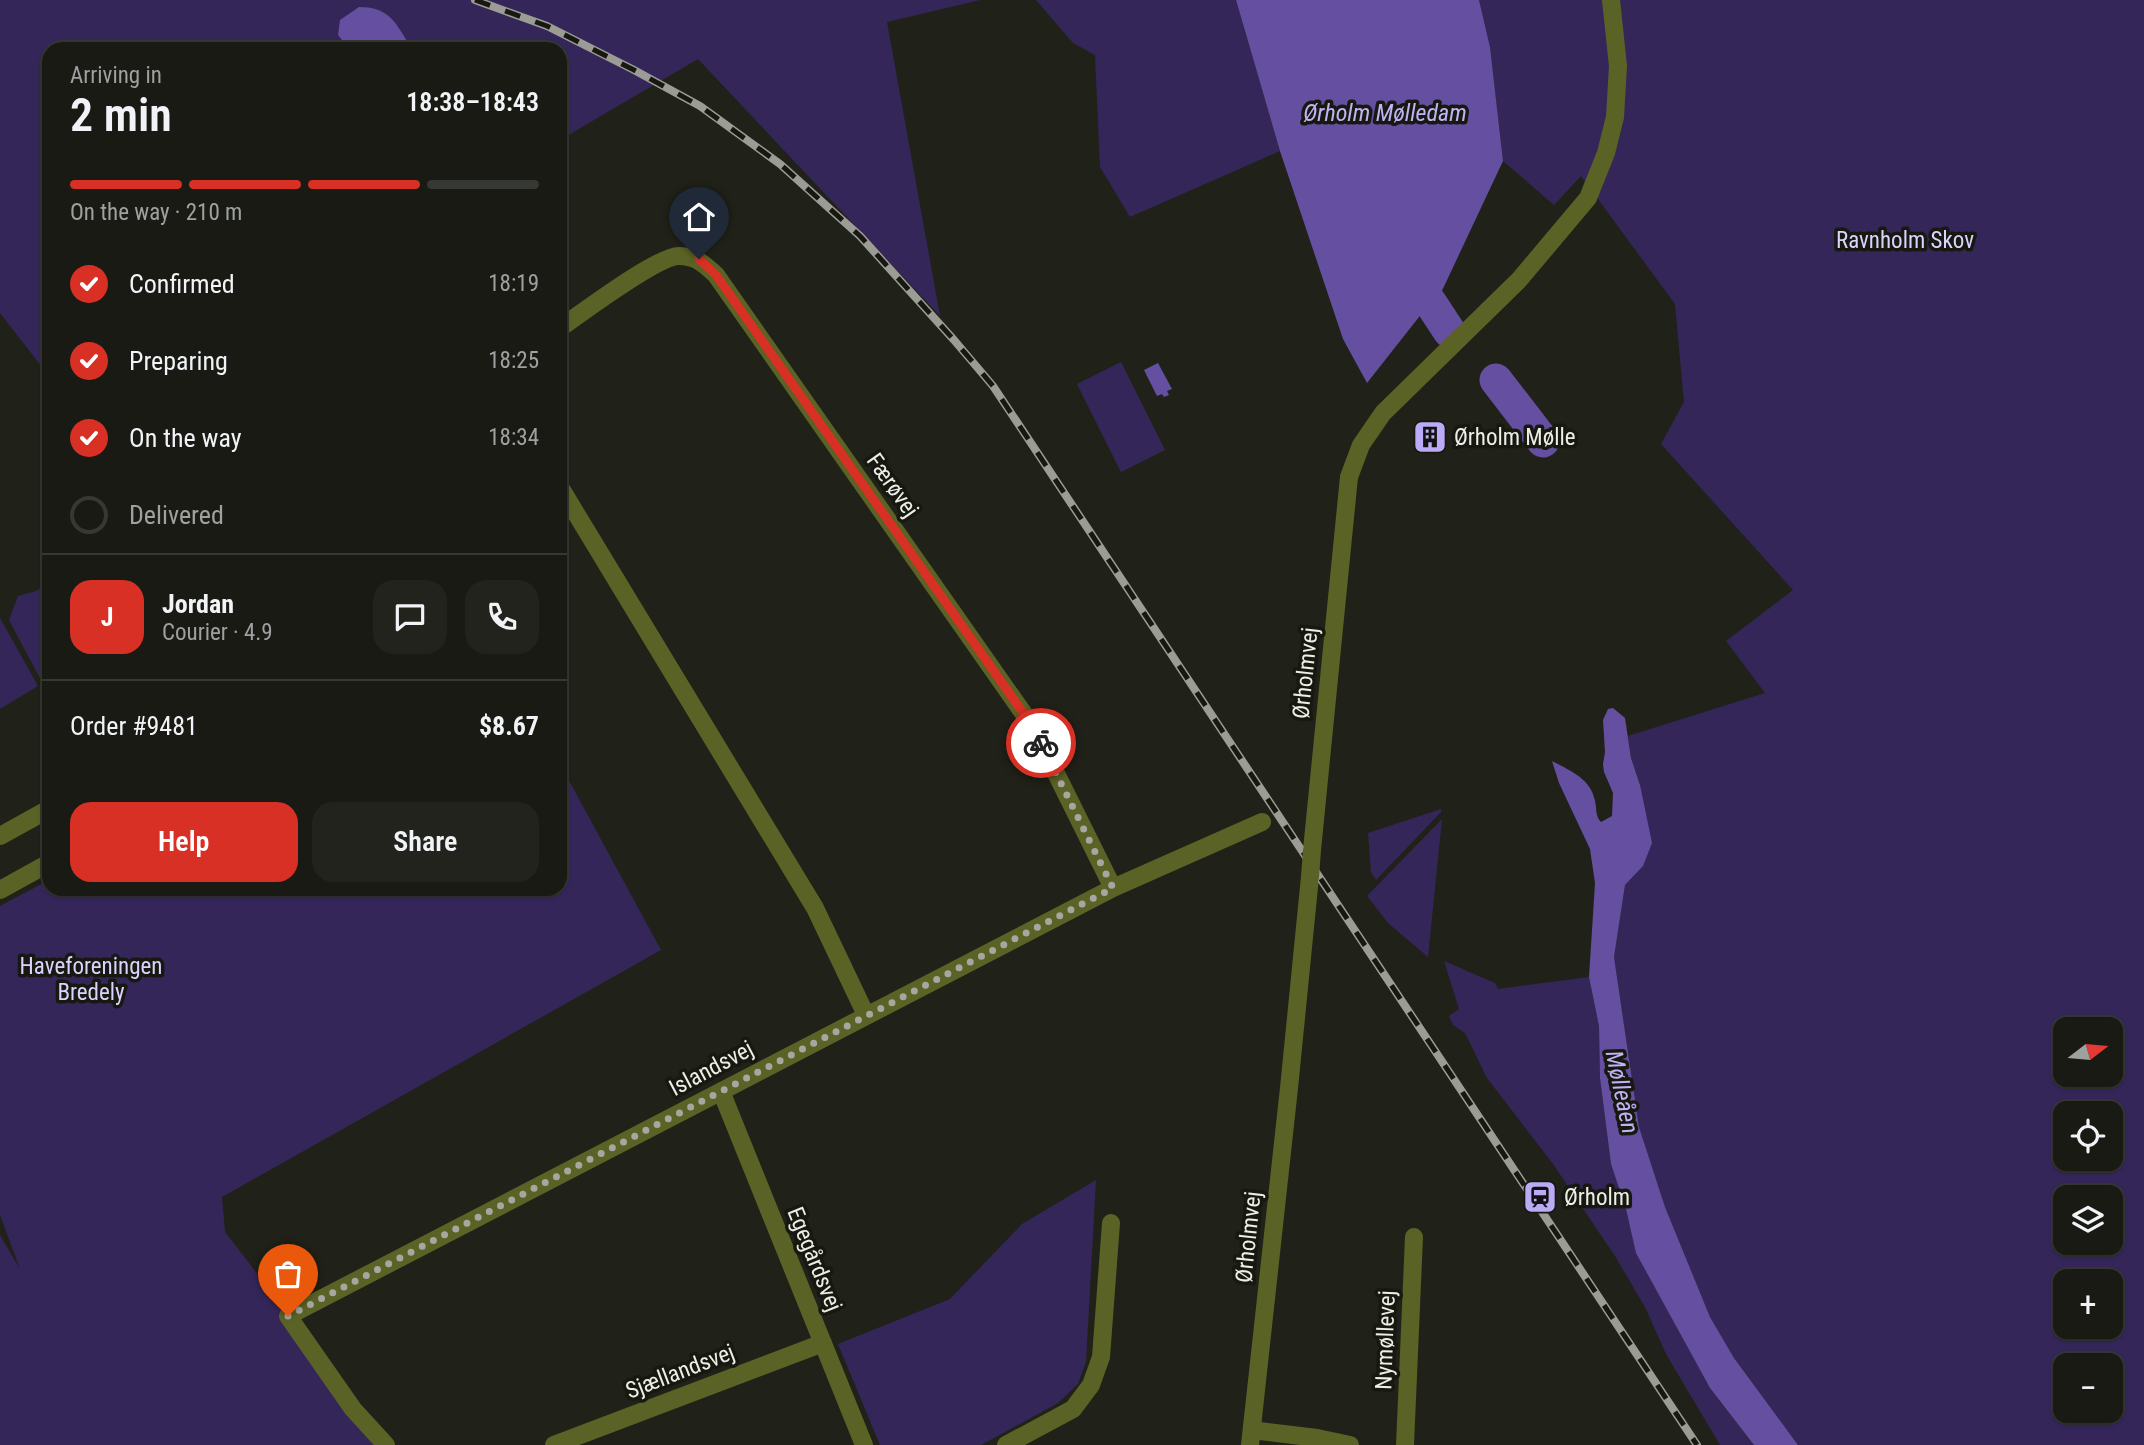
<!DOCTYPE html>
<meta charset="utf-8">
<style>
:root{--surface:#181a13;--page:#21231c;--text:#f1f3f6;--muted:#9fa1a0;--line:#363833;--accent:#d93025}
body{margin:0;font-family:"Roboto Condensed",sans-serif;background:var(--page);color:var(--text);height:100vh;display:flex;flex-direction:column;font-size:26px;white-space:nowrap}
*{box-sizing:border-box;margin:0}
p{font-size:23px;color:var(--muted)}
.icon{flex:none;width:38px;height:38px;fill:none;stroke:currentColor;stroke-width:2;stroke-linecap:round;stroke-linejoin:round}
.map{position:relative;flex:1;overflow:hidden}
.sheet{position:absolute;left:42px;top:42px;width:525px;height:854px;display:flex;flex-direction:column;background:var(--surface);border-radius:21px;box-shadow:0 2px 5px #0004,0 0 0 2px var(--line)}
.sheet>*{flex:none}
.needle{width:46px;rotate:74deg}
.tools{position:absolute;left:2053px;top:1017px;display:grid;gap:14px}
.tools a{display:grid;place-items:center;width:70px;height:70px;border-radius:14px;background:var(--surface);box-shadow:0 2px 5px #0004,0 0 0 2px var(--line);font-size:35px}
.pin{position:absolute;display:grid;place-items:center;width:60px;height:60px;color:#fff;margin:-72px -30px;border-radius:50% 50% 50% 0;rotate:-45deg;box-shadow:0 0 7px #0007}
.pin .icon{rotate:45deg}
.courier{position:absolute;display:grid;place-items:center;width:70px;height:70px;margin:-35px;border:5px solid #d93025;border-radius:50%;background:#fff;color:#222;box-shadow:0 2px 9px #0007}
.head em{font-style:normal;font-weight:600}
.head div{display:flex;flex-direction:column-reverse}
.head{display:flex;align-items:center;justify-content:space-between;height:119px;padding:0 28px}
h1{font-size:46px;font-weight:600;line-height:52px}
.bar{display:grid;grid-template-columns:repeat(4,1fr);gap:10px 7px;align-content:center;height:84px;padding:0 28px}
.bar i{height:9px;border-radius:5px;background:var(--line)}
.bar .on{background:var(--accent)}
.bar p{grid-column:span 4}
.line{display:flex;align-items:center;gap:18px;padding:0 28px;border-top:2px solid var(--line)}
.line div{flex:1}
.round{display:grid;place-items:center;flex:none;width:74px;height:74px;border-radius:21px;background:var(--page)}
ol{padding:0 28px;list-style:none}
li{display:flex;align-items:center;gap:21px;height:77px}
li p{margin-inline-start:auto}
li .icon{padding:7px;border-radius:50%;background:var(--accent);color:#fff;stroke-width:4}
li:last-child{color:var(--muted)}
li i{width:38px;height:38px;border:4px solid var(--line);border-radius:50%}
.primary-button{display:flex;gap:14px;margin-top:auto;padding:14px 28px}
.primary-button a{flex:1;height:80px;border-radius:21px;background:var(--accent);color:#fff;font-size:28px;font-weight:600;line-height:80px;text-align:center}
.primary-button a+a{background:var(--page);color:var(--text)}
.map>svg:first-child{display:block}
</style>
<div class="map">
<svg width="2144" height="1445" viewBox="0 0 2144 1445">
<rect width="100%" height="100%" fill="#202219"/>
<path fill="#35265a" fill-rule="evenodd" d="M0,0H980L887,22L940,316L698,59L560,140V49H49V376L0,313Z
M1036,0H1236L1280,151L1130,217L1100,167L1095,55L1073,43Z
M1479,0H2144V1445H1798L1734,1358L1710,1317L1665,1207L1639,1127L1614,957L1625,885L1643,866L1640,785L1631,758L1628,736L1765,693L1726,641L1793,590L1661,444L1684,402L1675,304L1581,176L1554,205L1503,161L1490,47ZM2065,1029H2110V1074H2065ZM2065,1113H2110V1158H2065ZM2065,1197H2110V1242H2065ZM2065,1281H2110V1326H2065ZM2065,1365H2110V1410H2065Z
M1121,362L1165,450L1121,472L1077,384Z
M49,583V681L43,684L9,620L18,596L36,591Z
M0,618L38,686L0,709Z
M560,764L661,950L222,1197L225,1232L390,1445H0V1235L20,1269L0,1215V906L49,880V889H560Z
M1441,809V812L1376,880L1371,872L1368,833Z
M1442,819L1428,957L1388,923L1367,896Z
M1444,961L1495,983L1498,989L1589,977L1599,1026L1600,1078L1611,1164L1626,1209L1636,1252L1710,1388L1754,1445H1720L1717,1440L1666,1354L1645,1307L1615,1256L1553,1164L1487,1078L1465,1033L1453,1025L1449,1016L1459,1009Z
M1096,1180L1086,1362L1078,1384L1058,1403L981,1445H880L838,1344L950,1299L1022,1224Z"/>
<path fill="#654fa0" d="M1236,0H1479L1490,47L1503,161L1440,295L1430,303L1367,383L1343,339L1280,151Z
M359,7C386,7 394,19 407,41L398,49L378,46L374,49H349L338,35L340,20Z
M1158,363L1172,389L1167,391L1169,395L1164,397L1162,394L1157,396L1144,370Z
M1613,708L1625,718L1631,758L1640,785L1652,843L1643,866L1625,885L1614,957L1639,1127L1665,1207L1710,1317L1734,1358L1798,1445H1754L1710,1388L1636,1253L1626,1209L1611,1164L1600,1078L1599,1026L1589,977L1595,883L1590,849L1559,783L1552,761C1571,771 1591,779 1595,801C1597,809 1595,816 1601,822L1612,816L1613,793L1604,772L1603,764L1605,752L1603,720L1608,709Z"/>
<g fill="none" stroke-linecap="round" stroke-linejoin="round">
<path stroke="#654fa0" stroke-width="33" d="M1430,302L1449,331
M1496,380L1543,441"/>
<path stroke="#5b6225" stroke-width="18" d="M560,328C582,313 657,256 679,256C696,256 704,264 716,275L1033,727L1113,888
M560,487L815,908L866,1015
M0,836L49,809
M1312,850L1349,477L1361,445L1383,413L1519,280L1588,198L1606,153L1615,117L1618,66L1611,0
M0,890L49,863
M721,1091L864,1445
M1252,1430L1317,1438L1350,1445
M386,1445L353,1409L288,1316L1113,888L1262,822
M554,1445L823,1343
M1006,1445L1073,1409L1091,1385L1101,1357L1111,1223
M1250,1445L1289,1088L1310,877
M1405,1445L1414,1237"/>
<defs>
<path id="rail" d="M475,0L547,26L634,70L700,106L780,164L860,236L954,340L993,386L1697,1445"/>
</defs>
<use href="#rail" stroke="#9b9c95" stroke-width="8"/>
<use href="#rail" stroke="#171810" stroke-width="5" stroke-dasharray="16" stroke-linecap="butt"/>
<path stroke="#5b6225" stroke-width="18" d="M1310,877L1312,850"/>
</g>
<g fill="none" stroke-linecap="round" stroke-linejoin="round">
<path stroke="#a5a7a0" stroke-width="7" stroke-dasharray="0 12.6" d="M288,1316L1113,888L1041,743"/>
<path stroke="#d93025" stroke-width="9" d="M699,259L716,275L1033,727L1041,743"/>
</g>
<defs>
<symbol id="building-square" viewBox="-11 -11 22 22"><rect x="-9" y="-9" width="18" height="18" rx="4" fill="#bbaaf6" stroke="#171810"/><path d="M-4-6H4V6H1V3H-1V6H-4ZM-2.5-4.3h1.7v1.8h-1.7ZM.8-4.3h1.7v1.8H.8ZM-2.5-1h1.7V.8h-1.7ZM.8-1h1.7V.8H.8Z" fill="#111"/></symbol>
<symbol id="station-square" viewBox="-11 -11 22 22"><rect x="-9" y="-9" width="18" height="18" rx="4" fill="#bbaaf6" stroke="#171810"/><path d="M-3-6H3Q5-6 5-4V2Q5 4 3 4L4.5 6H3L1.5 4h-3L-3 6H-4.5L-3 4Q-5 4-5 2V-4Q-5-6-3-6ZM-3.5-4v3h7v-3ZM-3.5 1v1.5H-2V1ZM2 1v1.5H3.5V1Z" fill="#111"/></symbol>
</defs>
<g fill-rule="evenodd">
<use href="#building-square" x="1411" y="418" width="38" height="38"/>
<use href="#station-square" x="1521" y="1178" width="38" height="38"/>
</g>
<g text-anchor="middle" stroke-width="7" stroke-linejoin="round" paint-order="stroke">
<g font-size="23" fill="#dbd2ff" stroke="#171810">
<text x="1905" y="248">Ravnholm Skov</text>
<text x="91" y="974">Haveforeningen<tspan x="91" dy="26">Bredely</tspan></text>
</g>
<g font-size="23" fill="#edeee8" stroke="#171810" text-anchor="start">
<text x="1454" y="445">Ørholm Mølle</text>
<text x="1564" y="1205">Ørholm</text>
</g>
<g font-size="23" fill="#edeee8" stroke="#171810">
<text transform="translate(893 485) rotate(55)" y="8">Færøvej</text>
<text transform="translate(1305 673) rotate(-84)" y="8">Ørholmvej</text>
<text transform="translate(711 1068) rotate(-28)" y="8">Islandsvej</text>
<text transform="translate(1248 1237) rotate(-84)" y="8">Ørholmvej</text>
<text transform="translate(815 1259) rotate(68)" y="8">Egegårdsvej</text>
<text transform="translate(1385 1340) rotate(-88)" y="8">Nymøllevej</text>
<text transform="translate(680 1371) rotate(-21)" y="8">Sjællandsvej</text>
</g>
<g font-size="24" font-style="italic" fill="#c1b3f5" stroke="#171810">
<text x="1385" y="121">Ørholm Mølledam</text>
<text transform="translate(1622 1092) rotate(78)" y="8">Mølleåen</text>
</g>
</g>
</svg>
<div class="tools">
<a><svg class="needle" viewBox="-14 -14 28 28"><path d="M0-13l5 13h-10z" fill="#e53935"/><path d="M0 13l5-13h-10z" fill="#9fa1a0"/></svg></a>
<a><svg class="icon" aria-label="locate" viewBox="0 0 24 24"><circle cx="12" cy="12" r="6"/><path d="M12 2v4M12 18v4M2 12h4M18 12h4"/></svg></a>
<a><svg class="icon" aria-label="layers" viewBox="0 0 24 24"><path d="M12 4l9 5-9 5-9-5zM3 14l9 5 9-5"/></svg></a>
<a>+</a>
<a>−</a>
</div>
<div class="pin" style="left:288px;top:1316px;background:#ea580c"><svg class="icon" aria-label="bag" viewBox="0 0 24 24"><path d="M5 8h14l-1 12H6zM9 8a3 3 0 0 1 6 0"/></svg></div>
<div class="pin" style="left:699px;top:259px;background:#1f2937"><svg class="icon" aria-label="home" viewBox="0 0 24 24"><path d="M3 11l9-7 9 7M6 9v11h12V9"/></svg></div>
<div class="courier" style="left:1041px;top:743px"><svg class="icon" aria-label="bike" viewBox="0 0 24 24"><circle cx="6" cy="16" r="4"/><circle cx="18" cy="16" r="4"/><path d="M6 16l4-8h5l3 8M10 8l3 8H6M13 5h3"/></svg></div>
<section class="sheet">
<div class="head"><div><h1>2 min</h1><p>Arriving in</p></div><em>18:38–18:43</em></div>
<div class="bar"><i class="on"></i><i class="on"></i><i class="on"></i><i></i><p>On the way · 210 m</p></div>
<ol>
<li><svg class="icon" aria-label="check" viewBox="0 0 24 24"><path d="M5 12l5 5 9-10"/></svg>Confirmed<p>18:19</p></li>
<li><svg class="icon" aria-label="check" viewBox="0 0 24 24"><path d="M5 12l5 5 9-10"/></svg>Preparing<p>18:25</p></li>
<li><svg class="icon" aria-label="check" viewBox="0 0 24 24"><path d="M5 12l5 5 9-10"/></svg>On the way<p>18:34</p></li>
<li><i></i>Delivered</li>
</ol>
<div class="line" style="height:126px"><b class="round" style="background:var(--accent);color:#fff">J</b><div><b>Jordan</b><p>Courier · 4.9</p></div><a class="round"><svg class="icon" aria-label="chat" viewBox="0 0 24 24"><path d="M4 5h16v11H9l-5 4z"/></svg></a><a class="round"><svg class="icon" aria-label="phone" viewBox="0 0 24 24"><path d="M5 4h4l2 5-3 2q2 4 5 5l2-3 5 2v4C11 20 4 13 5 4z"/></svg></a></div>
<div class="line" style="height:91px"><div>Order #9481</div><b>$8.67</b></div>
<div class="primary-button"><a>Help</a><a>Share</a></div>
</section>
</div>
